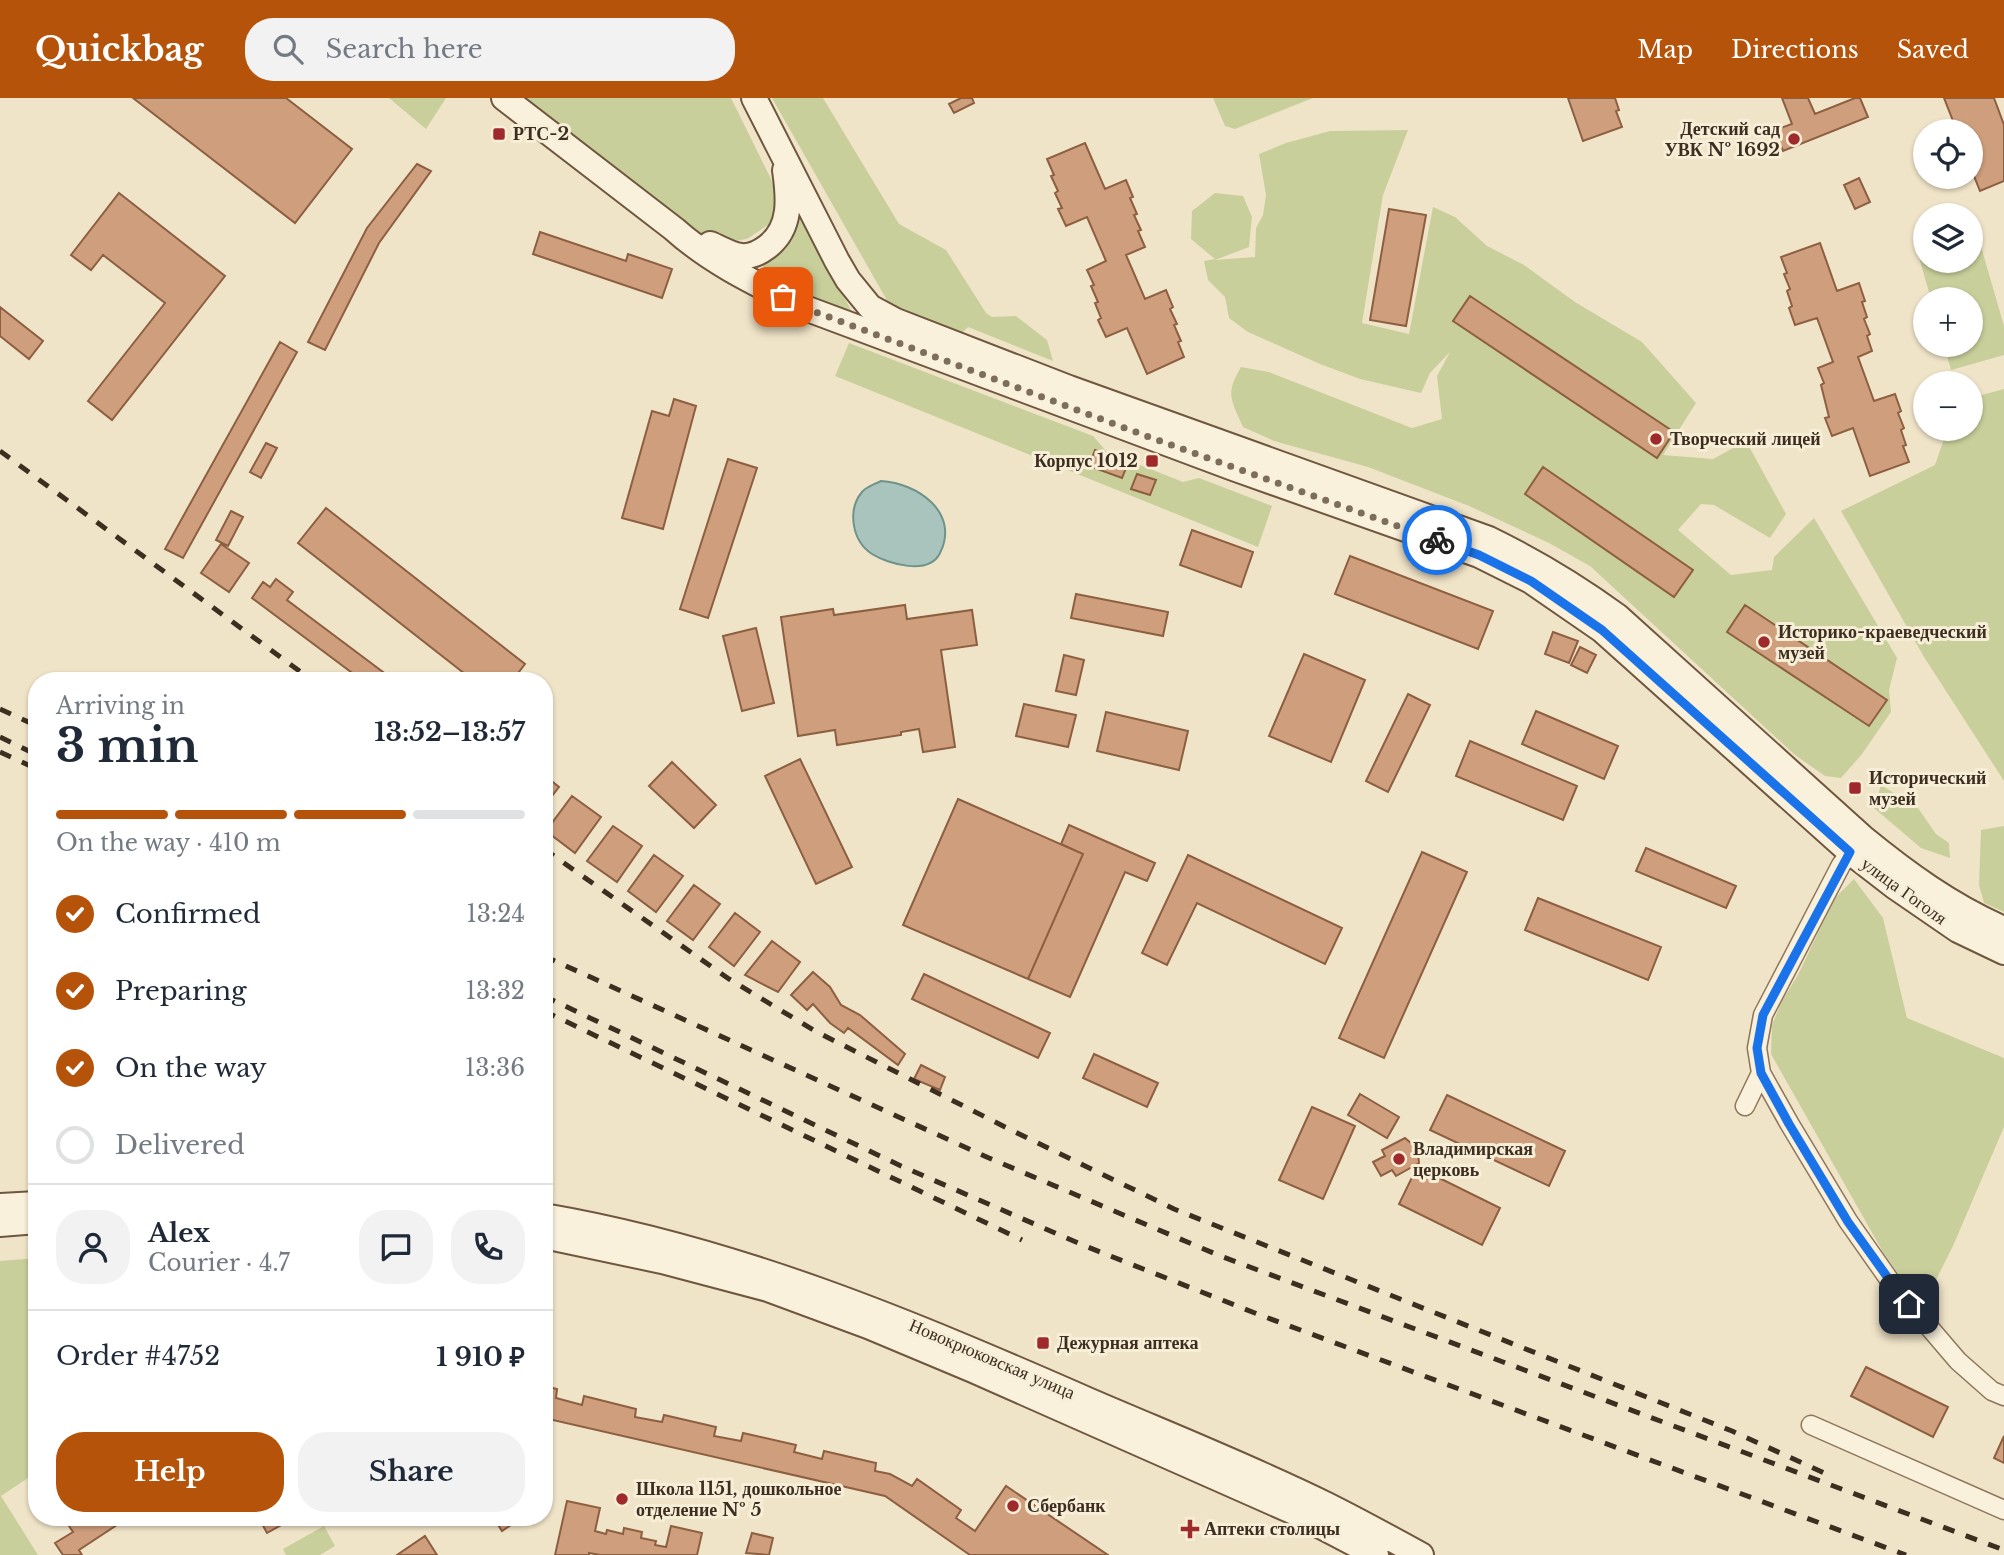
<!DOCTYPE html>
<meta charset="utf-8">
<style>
:root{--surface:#fff;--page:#f2f2f3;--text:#1f2937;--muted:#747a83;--line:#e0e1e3;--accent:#b45309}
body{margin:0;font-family:"Libre Baskerville",serif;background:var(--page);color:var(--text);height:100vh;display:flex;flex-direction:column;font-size:26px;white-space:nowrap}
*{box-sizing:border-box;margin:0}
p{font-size:23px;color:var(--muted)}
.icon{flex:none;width:38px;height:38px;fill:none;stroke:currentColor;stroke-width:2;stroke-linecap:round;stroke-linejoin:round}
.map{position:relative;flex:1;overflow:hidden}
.details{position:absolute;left:28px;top:574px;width:525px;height:854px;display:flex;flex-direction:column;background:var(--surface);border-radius:28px;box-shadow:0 2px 5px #0004}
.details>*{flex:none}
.tools{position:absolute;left:1913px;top:21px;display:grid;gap:14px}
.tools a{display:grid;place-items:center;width:70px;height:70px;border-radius:50%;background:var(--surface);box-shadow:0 2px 5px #0004;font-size:35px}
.pin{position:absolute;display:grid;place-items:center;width:60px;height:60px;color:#fff;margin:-30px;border-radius:14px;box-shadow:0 4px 10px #0006}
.courier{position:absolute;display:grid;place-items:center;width:70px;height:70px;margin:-35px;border:5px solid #1a73e8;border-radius:50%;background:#fff;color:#222;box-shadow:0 2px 9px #0007}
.head em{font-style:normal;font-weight:700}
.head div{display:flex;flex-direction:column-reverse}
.head{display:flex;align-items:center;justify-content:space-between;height:119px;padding:0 28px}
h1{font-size:46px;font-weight:700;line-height:52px}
.bar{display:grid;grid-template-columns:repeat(4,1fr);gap:10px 7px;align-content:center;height:84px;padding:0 28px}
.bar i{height:9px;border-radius:5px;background:var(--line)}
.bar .current{background:var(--accent)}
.bar p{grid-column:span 4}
.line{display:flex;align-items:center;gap:18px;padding:0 28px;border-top:2px solid var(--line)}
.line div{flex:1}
.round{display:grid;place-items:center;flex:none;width:74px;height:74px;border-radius:28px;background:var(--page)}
ol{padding:0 28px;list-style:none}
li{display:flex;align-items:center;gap:21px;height:77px}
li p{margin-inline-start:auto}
li .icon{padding:7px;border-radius:50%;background:var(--accent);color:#fff;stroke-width:4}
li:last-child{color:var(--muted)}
li i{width:38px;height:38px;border:4px solid var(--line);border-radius:50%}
.primary-button{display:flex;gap:14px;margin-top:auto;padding:14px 28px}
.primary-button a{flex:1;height:80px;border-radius:28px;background:var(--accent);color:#fff;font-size:28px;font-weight:700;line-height:80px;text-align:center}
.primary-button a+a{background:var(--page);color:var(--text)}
header{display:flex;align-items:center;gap:42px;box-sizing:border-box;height:98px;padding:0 35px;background:var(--accent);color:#fff}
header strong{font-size:33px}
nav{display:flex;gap:38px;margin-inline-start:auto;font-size:24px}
.search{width:490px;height:63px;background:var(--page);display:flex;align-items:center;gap:18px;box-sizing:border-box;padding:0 24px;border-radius:28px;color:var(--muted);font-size:26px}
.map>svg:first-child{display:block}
</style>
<header>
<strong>Quickbag</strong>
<div class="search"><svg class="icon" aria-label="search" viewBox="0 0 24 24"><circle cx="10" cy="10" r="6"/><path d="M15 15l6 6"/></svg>Search here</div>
<nav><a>Map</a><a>Directions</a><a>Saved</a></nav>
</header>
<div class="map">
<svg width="2004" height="1457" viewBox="0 0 2004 1457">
<rect width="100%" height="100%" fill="#f0e4c8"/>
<path fill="#c9cf9b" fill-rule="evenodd" d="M389,0H446L426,31Z
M521,0H731L771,81L778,103L771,125L747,141L721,145L687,128Z
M772,0H823L899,126L946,152L986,215L992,219L1016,218L1047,242L1053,263L968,229L955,242L893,213Z
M1213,0H1313L1235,31L1225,28Z
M1408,32L1383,97L1362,225L1409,236L1433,109L1455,119L1487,148L1524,167L1575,204L1642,244L1696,305L1663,357L1713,361L1746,343L1786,416L1770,440L1714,407L1701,406L1678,432L1731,477L1772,472L1774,459L1814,420L1897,560L1889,592L1891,614L1862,656L1841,680L1825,678L1795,657L1590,468L1549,445L1469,408L1368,369L1274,343L1243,329C1231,302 1225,296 1241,269L1269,274L1412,330L1442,321L1437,278L1450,254L1430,275L1421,295L1360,281L1320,266L1248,234L1229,220L1225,199L1208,182L1204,163L1215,161L1191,141L1192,113L1215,95L1243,98L1252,119L1249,149L1215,162L1255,159L1256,130L1263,117L1266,97L1259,56L1286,45L1330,33ZM1544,369L1692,472L1675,498L1525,396ZM1744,507L1887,601L1870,628L1727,534Z
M800,115L853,216L802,193L761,171L788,140Z
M1978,138L2004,228V257L1951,272L1944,247H1970V201H1931L1918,156L1925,154V163H1970L1971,141Z
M849,245L1093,338L1107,354L1183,384L1199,380L1272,408L1258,449L835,278Z
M2004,291V683L1924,559L1841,413L1935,367L1945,338L1944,331H1970L1971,300Z
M1881,687L1918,710L1936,736L1949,745L1950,760L1921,750L1874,710Z
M2004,728V814L1984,805L1979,787L1981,732Z
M1854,781L1883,820L1907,920L2004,960V1029L1953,1148L1926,1202L1912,1195L1883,1154L1771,956L1772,927L1782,903L1798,877L1834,801Z
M37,1160V1374L1,1398L38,1457H0V1163Z
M324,1428L335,1448L320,1457H286L283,1451Z"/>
<path fill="#a9c4bc" stroke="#6f938a" stroke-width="2" d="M881,383C918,385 960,415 940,455C929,478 888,466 872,456C852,443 847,412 862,394C866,389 875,386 881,383Z"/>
<path fill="#cf9f7d" stroke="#8d5f41" stroke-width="2" d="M133,0H286L352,51L295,125Z
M961,0H972L974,5L954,15L949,6Z
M1568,0H1615L1619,12L1616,13L1622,29L1583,43Z
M1782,0H1808L1815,16L1855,0H1860L1868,19L1783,53L1775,32L1792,26Z
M1944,0H1994L2004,27V83L1980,93L1970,68V33H1957Z
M1085,45L1105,91L1126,82L1133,99L1130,100L1137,116L1134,117L1141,132L1138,133L1145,149L1126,157L1145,201L1166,192L1173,209L1170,211L1177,226L1174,227L1181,243L1178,244L1184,259L1147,276L1127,230L1106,239L1098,222L1101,220L1095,205L1098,204L1091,188L1094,187L1087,172L1106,163L1087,119L1066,128L1058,111L1062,110L1055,95L1058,93L1051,78L1054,77L1047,61Z
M417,66L431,73L379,145L325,252L308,244L367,130Z
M1859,80L1870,104L1855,111L1844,87Z
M119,95L225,178L112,322L88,303L165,205L103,157L91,172L71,157Z
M1389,111L1426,117L1406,228L1370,222Z
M540,134L626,163L628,156L672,171L662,200L533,156Z
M1820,145L1837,193L1859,185L1865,203L1862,204L1867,219L1864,221L1870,236L1867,238L1872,253L1858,259L1874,303L1895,296L1901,313L1898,315L1904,330L1901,332L1906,347L1903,348L1909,364L1870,378L1853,330L1832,338L1825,320L1829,319L1821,287L1824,285L1818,270L1833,264L1817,220L1795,227L1789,210L1792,208L1787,193L1790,191L1784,176L1787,175L1781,159Z
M1470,198L1674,334L1657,360L1453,223Z
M0,209L43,243L29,261L0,238Z
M280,244L297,254L183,460L165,451Z
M674,301L696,308L663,431L622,420L652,313L669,318Z
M266,345L277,350L261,380L250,374Z
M1095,352L1128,365L1122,380L1089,368Z
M728,361L757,370L708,520L680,511Z
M1543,369L1693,472L1674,499L1525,396Z
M1137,376L1156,382L1150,397L1131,391Z
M326,410L525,566L512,583H474L298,445Z
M231,413L243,419L228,448L216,442Z
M1192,432L1253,454L1241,489L1180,467Z
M221,446L249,465L229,494L201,475Z
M1350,458L1493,513L1478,551L1335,496Z
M276,481L293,494L287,502L395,583H363L252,500L263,484L270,489Z
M1076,496L1168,514L1163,538L1071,520Z
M905,507L907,521L972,512L977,547L941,552L955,649L923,654L919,631L901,634V637L837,647L835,632L798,638L781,519L833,511L834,517Z
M1745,507L1887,602L1869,628L1727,534Z
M756,530L774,605L742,613L723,538Z
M1553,534L1578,543L1569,565L1545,556Z
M1580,549L1596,557L1587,575L1571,567Z
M1304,556L1365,582L1331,664L1269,638Z
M1064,557L1084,562L1076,597L1056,593Z
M1408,596L1430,607L1388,694L1366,683Z
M1024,606L1076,617L1068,649L1016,638Z
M1536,613L1618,648L1604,681L1522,646Z
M1106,614L1188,633L1179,672L1097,653Z
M1470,643L1577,688L1563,722L1456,678Z
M800,661L852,769L816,786L765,678Z
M672,664L716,707L694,730L649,688Z
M544,677L559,689L544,708Z
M572,698L601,719L575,755L546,733Z
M958,701L1083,756L1028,881L903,827Z
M1069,727L1155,765L1147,783L1125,774L1070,899L1028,881L1083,756L1061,746Z
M613,728L642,748L617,784L587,763Z
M1646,750L1736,788L1726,810L1636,773Z
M1422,754L1467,774L1384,960L1339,940Z
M654,757L683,778L656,814L628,793Z
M1188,757L1342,830L1325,866L1197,805L1167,867L1142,855Z
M694,787L720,806L693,842L667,823Z
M1538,800L1661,849L1648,882L1525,832Z
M735,815L760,834L734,868L709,849Z
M772,843L800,864L778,894L745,877Z
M813,874L830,889L841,907L860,917L905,956L898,967L848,930L844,935L830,925L813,906L807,912L791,897Z
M924,876L1050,935L1038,960L912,901Z
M1094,956L1158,985L1147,1009L1083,980Z
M921,967L945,979L940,992L914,981Z
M1360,996L1399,1019L1387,1040L1348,1017Z
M1447,997L1565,1053L1549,1088L1430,1032Z
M1312,1009L1355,1028L1323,1101L1279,1082Z
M1405,1040L1413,1047L1418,1056L1419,1065L1396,1078L1392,1072L1381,1078L1373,1064L1385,1058L1382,1052Z
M1417,1069L1500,1110L1482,1147L1399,1106Z
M1866,1269L1948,1309L1933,1339L1851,1298Z
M544,1288L557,1291L556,1300L582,1307L584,1298L636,1311L635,1319L662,1324L664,1317L716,1329L714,1338L741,1343L743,1335L796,1347L794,1354L822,1361L824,1353L876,1365L875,1373L890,1376L912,1388L917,1381L961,1412L956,1420L975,1433L1006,1388L1108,1457H970L885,1398L544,1320Z
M2004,1338V1365L1994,1360Z
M567,1403L600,1410L595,1433L606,1436L607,1432L623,1436L624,1430L642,1434L641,1440L656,1443L655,1447L666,1449L671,1428L702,1435L697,1457H600L589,1455V1457H555Z
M63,1419H129L79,1452L82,1457H63L55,1445L73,1434Z
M264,1419H279L283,1426L267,1435L260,1422Z
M493,1419H518L520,1421L502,1433Z
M752,1435L773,1440L769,1457L746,1455Z
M425,1438L437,1457H397Z"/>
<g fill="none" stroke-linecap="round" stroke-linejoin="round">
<defs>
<path id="street" d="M1857,745L1841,767L1763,917L1757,950L1761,975L1789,1025L1848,1123L1893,1187L1958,1263L1992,1293L2004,1298
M1745,1008L1761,975
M1811,1327L2004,1412"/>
<path id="secondary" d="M504,0L674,131C713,166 759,187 805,210L1233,370L1479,457L1531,483L1602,532L1850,754L1894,788L1958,832L2004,854
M754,0L837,163L848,182L870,209L896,223L1069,290L1489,441C1534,463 1576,488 1617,518L1862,739C1906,775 1951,808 2004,831
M710,146C720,150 731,157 741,158C751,159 759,155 767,149C792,130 789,100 785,72
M0,1108L37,1106
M544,1118C737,1151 912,1225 1090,1303C1169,1337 1250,1369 1327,1407C1359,1423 1390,1440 1421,1457
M0,1126L37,1123
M544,1138L662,1163L768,1191L868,1228L973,1272L1294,1414L1376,1457"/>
</defs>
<use href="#street" stroke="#8d765c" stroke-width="21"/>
<use href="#secondary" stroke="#6f573f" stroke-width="28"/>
<use href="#street" stroke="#faf1dc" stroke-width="18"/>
<use href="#secondary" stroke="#faf1dc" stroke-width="24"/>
<path stroke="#3d2e20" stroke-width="5" stroke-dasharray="12 12" stroke-linecap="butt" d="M0,353L313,583
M0,611L37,628
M0,639L37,657
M0,654L37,671
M544,751L729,881L815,933L1013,1033L1174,1111L1732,1333L1833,1379
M544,858L989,1060L1218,1157L2004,1452
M544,898L901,1068L1085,1148L1260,1217L1906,1457
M544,913L1022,1142"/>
</g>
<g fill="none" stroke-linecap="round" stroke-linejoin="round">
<path stroke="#7c6e5b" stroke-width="7" stroke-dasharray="0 12.6" d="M783,199L805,210L1149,339L1437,442"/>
<path stroke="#1a73e8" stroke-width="9" d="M1437,442L1479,457L1531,483L1602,532L1850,754L1763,917L1757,950L1761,975L1789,1026L1848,1124L1893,1187L1909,1206"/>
</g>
<g fill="#9e2a2b" stroke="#f7eed8" stroke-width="2.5">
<rect x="492" y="29" width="14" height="14" rx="3.5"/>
<circle cx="1794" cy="41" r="7"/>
<circle cx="1656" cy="341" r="7"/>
<rect x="1145" y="356" width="14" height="14" rx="3.5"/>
<circle cx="1764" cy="544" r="7"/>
<rect x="1848" y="683" width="14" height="14" rx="3.5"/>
<circle cx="1399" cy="1061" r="7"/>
<rect x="1036" y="1238" width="14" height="14" rx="3.5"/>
<circle cx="622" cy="1401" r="7"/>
<circle cx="1013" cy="1408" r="7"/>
<path d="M1186.5 1420.5h7v7h7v7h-7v7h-7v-7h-7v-7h7z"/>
</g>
<g text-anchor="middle" stroke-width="6" stroke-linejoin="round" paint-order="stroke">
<g font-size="18" font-weight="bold" fill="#3d2e20" stroke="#f7eed8" text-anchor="start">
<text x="1780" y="37" text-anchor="end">Детский сад<tspan x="1780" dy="21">УВК № 1692</tspan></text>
<text x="513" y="42">РТС-2</text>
<text x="1670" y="347">Творческий лицей</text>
<text x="1138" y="369" text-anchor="end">Корпус 1012</text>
<text x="1778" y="540">Историко-краеведческий<tspan x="1778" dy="21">музей</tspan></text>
<text x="1869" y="686">Исторический<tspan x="1869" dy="21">музей</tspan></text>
<text x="1413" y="1057">Владимирская<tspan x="1413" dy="21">церковь</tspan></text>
<text x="1057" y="1251">Дежурная аптека</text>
<text x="636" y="1397">Школа 1151, дошкольное<tspan x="636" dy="21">отделение № 5</tspan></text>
<text x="1027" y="1414">Сбербанк</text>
<text x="1204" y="1437">Аптеки столицы</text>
</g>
<g font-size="18" fill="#3d2e20" stroke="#f7eed8">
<text transform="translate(1904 793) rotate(36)" y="6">улица Гоголя</text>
<text transform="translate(992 1261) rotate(23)" y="6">Новокрюковская улица</text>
</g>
</g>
</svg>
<div class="tools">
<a><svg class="icon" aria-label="locate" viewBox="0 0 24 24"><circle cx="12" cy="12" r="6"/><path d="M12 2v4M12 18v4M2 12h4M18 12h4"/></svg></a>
<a><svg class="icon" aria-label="layers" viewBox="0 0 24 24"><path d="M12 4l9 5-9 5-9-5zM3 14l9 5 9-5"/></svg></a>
<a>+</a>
<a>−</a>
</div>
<div class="pin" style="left:783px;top:199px;background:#ea580c"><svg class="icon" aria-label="bag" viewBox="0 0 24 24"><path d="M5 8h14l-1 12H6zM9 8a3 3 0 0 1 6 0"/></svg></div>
<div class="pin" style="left:1909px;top:1206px;background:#1f2937"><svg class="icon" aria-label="home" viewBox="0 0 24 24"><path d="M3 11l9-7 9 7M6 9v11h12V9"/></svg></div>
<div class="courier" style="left:1437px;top:442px"><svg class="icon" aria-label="bike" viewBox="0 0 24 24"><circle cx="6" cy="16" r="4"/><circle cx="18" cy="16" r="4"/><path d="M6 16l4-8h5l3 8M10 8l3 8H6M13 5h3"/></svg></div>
<section class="details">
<div class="head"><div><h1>3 min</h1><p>Arriving in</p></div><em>13:52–13:57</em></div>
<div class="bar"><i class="current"></i><i class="current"></i><i class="current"></i><i></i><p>On the way · 410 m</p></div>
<ol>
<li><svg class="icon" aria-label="check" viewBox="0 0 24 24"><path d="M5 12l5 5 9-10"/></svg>Confirmed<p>13:24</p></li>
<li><svg class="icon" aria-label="check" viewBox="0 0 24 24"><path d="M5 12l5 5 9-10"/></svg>Preparing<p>13:32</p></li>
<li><svg class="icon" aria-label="check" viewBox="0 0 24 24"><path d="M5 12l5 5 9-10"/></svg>On the way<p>13:36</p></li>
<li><i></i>Delivered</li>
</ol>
<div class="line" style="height:126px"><a class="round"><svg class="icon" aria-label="person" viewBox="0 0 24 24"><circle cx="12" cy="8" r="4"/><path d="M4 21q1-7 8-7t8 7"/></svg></a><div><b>Alex</b><p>Courier · 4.7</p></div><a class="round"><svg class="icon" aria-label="chat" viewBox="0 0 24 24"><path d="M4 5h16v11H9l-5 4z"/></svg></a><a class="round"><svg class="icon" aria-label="phone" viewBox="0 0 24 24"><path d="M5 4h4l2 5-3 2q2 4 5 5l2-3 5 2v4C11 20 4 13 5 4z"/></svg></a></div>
<div class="line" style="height:91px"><div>Order #4752</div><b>1 910 ₽</b></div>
<div class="primary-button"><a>Help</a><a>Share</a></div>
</section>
</div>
